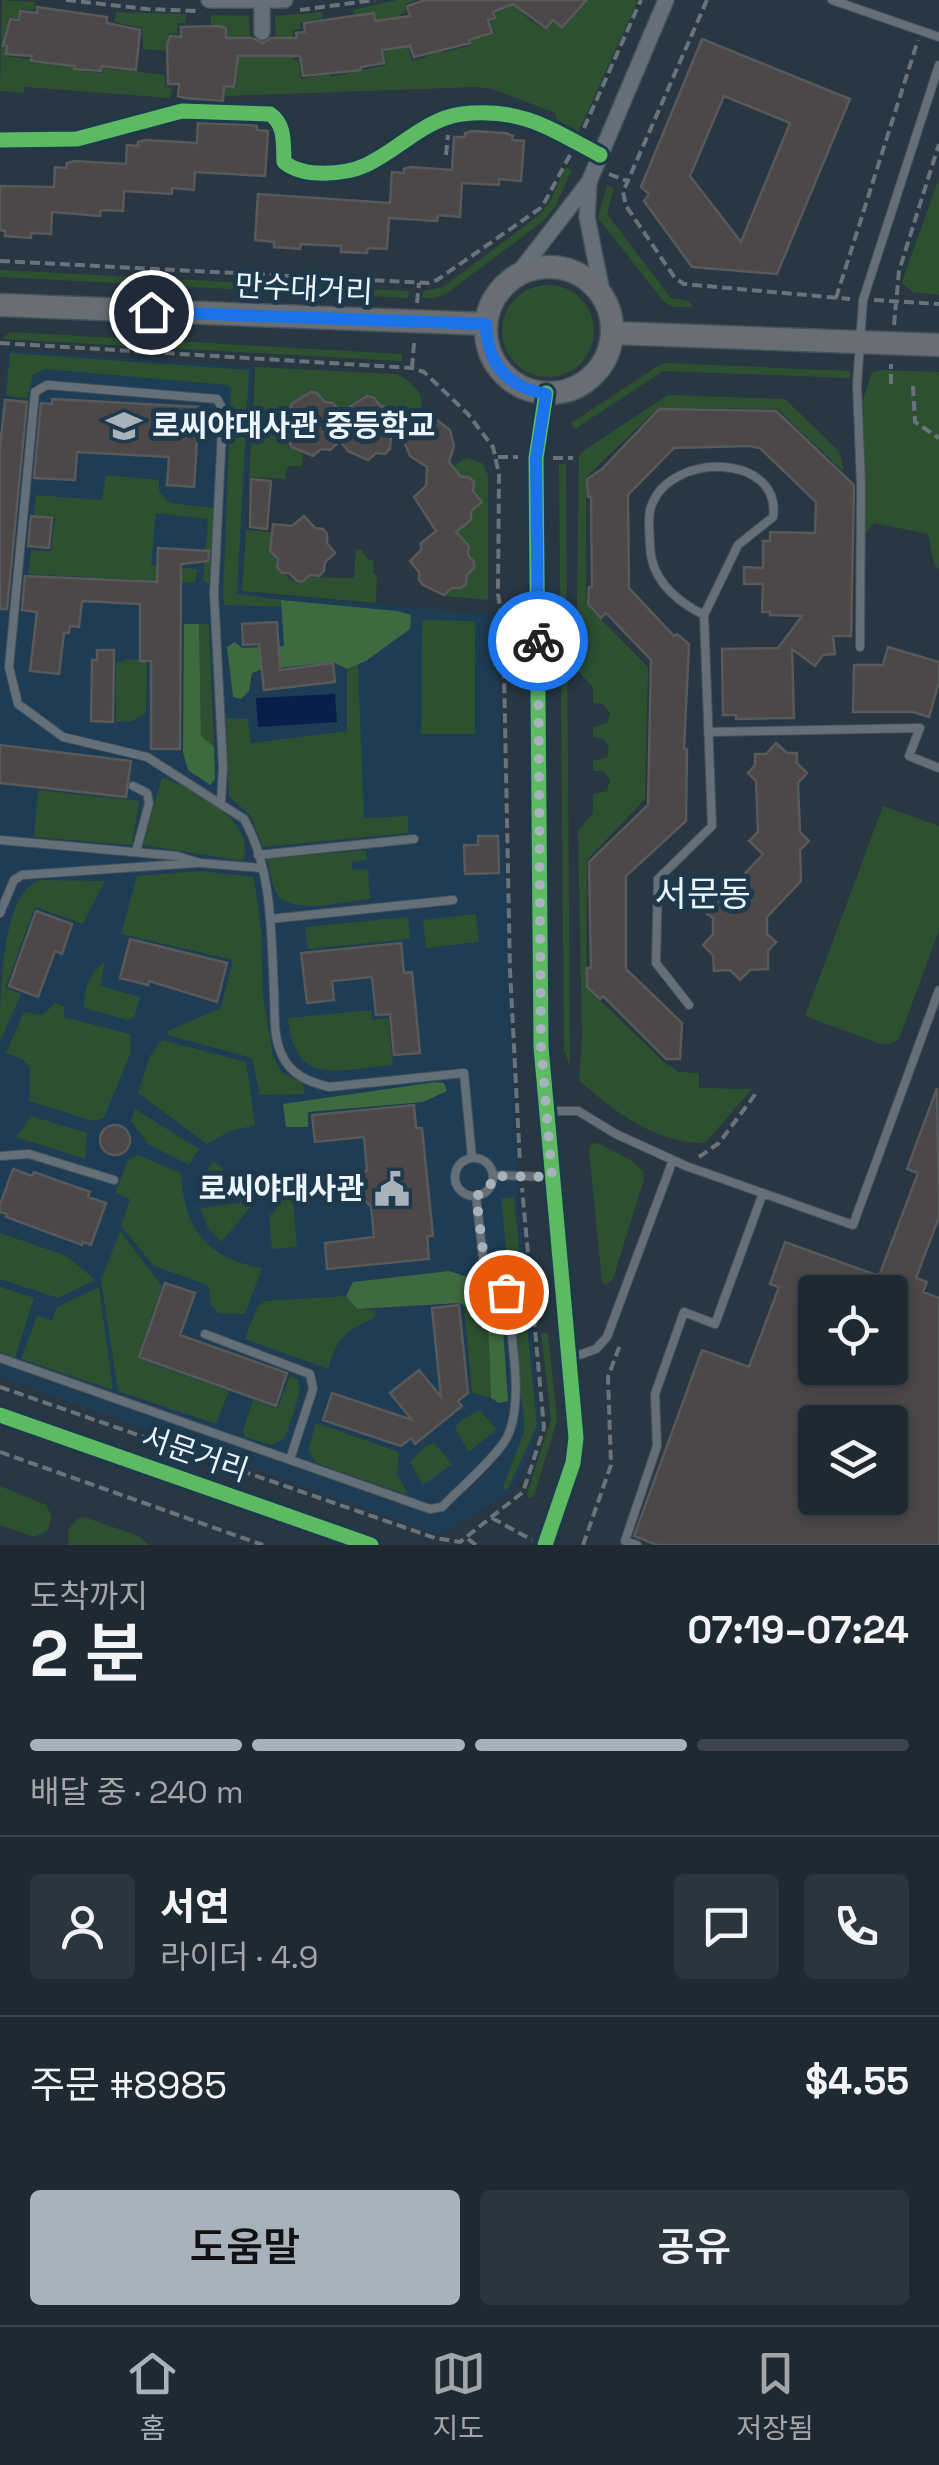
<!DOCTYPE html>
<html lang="ko">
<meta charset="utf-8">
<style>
:root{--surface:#1e2932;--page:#2b353e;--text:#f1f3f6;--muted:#a1a6ac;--line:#3c454d;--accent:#a7b2bc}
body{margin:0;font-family:"Space Grotesk","Noto Sans KR",sans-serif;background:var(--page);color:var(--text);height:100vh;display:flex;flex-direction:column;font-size:38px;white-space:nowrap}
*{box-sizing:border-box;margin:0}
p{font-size:32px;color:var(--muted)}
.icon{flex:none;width:55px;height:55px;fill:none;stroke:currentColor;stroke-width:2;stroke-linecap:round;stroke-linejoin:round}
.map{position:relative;height:1545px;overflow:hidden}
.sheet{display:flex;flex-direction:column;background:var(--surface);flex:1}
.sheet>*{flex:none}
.tools{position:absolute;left:798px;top:1275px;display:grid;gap:20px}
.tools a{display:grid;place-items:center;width:110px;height:110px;border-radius:10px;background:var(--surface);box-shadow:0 5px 15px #0003,0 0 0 2px var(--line);font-size:50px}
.pin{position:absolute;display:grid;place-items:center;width:85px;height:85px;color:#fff;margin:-42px;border:5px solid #fff;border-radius:50%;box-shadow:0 2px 10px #0007}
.courier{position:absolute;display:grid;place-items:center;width:100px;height:100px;margin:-50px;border:8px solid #1a73e8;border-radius:50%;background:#fff;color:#222;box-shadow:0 2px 12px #0007}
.overview em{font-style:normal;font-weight:600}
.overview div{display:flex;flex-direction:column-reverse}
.overview{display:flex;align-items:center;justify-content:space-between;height:170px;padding:0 30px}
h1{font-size:65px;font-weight:600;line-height:75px}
.bar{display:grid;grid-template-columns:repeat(4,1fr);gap:15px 10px;align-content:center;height:120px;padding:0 30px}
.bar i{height:12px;border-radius:8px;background:var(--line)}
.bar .current{background:var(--accent)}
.bar p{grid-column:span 4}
.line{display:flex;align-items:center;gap:25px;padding:0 30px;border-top:2px solid var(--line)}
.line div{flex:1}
.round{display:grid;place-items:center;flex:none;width:105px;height:105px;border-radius:10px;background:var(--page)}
.button{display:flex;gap:20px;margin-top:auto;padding:20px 30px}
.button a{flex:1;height:115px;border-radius:10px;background:var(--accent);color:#111;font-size:40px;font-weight:600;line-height:115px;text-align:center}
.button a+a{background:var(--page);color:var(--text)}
.tab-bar{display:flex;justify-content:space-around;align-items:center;height:140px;border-top:2px solid var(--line);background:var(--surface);font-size:28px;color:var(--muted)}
.tab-bar a{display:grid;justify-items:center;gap:5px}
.tab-bar .current{color:var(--accent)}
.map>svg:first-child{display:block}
</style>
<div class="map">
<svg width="939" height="1545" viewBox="0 0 939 1545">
<rect width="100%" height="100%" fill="#283742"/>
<path fill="#1e3c54" d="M7,350L253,367L242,592L496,615L517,1185L541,1427L513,1492L438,1535L0,1377V420Z"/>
<path fill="#2d5031" d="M2,0L35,2L34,10L20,9L18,18H8L2,47L5,48V56L30,59V63L73,65V70L102,73L103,68L165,75V87L172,88L170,98L25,87L24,93L0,91Z
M397,0H418L405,4L407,12L399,15L412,61L426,57L425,51L439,46L442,53L471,45L470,36L478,33L480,38L493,34L490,21L496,19L493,0H509L531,21L546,30L553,22L562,28L589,0H638L578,133L557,121L555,113L493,89L477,87L225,96V88H236L238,38L227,37L228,27L211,25V15L249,16L251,57H276L275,16L322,12L323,18L300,22L301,29L293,30L294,60H298L301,79L330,74L331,77L386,65L384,52L390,51L385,19L376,20L374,12L355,15L353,10Z
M116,12L186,14L185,23H178L177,34H168L167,51L143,49L142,28L115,22Z
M566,167L572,170L555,207L542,222L447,293L436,298H422L423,291L443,287L538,216L549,203Z
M939,178V295L912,292L902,282Z
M607,185L614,187L607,214L671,298L690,301L692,307H675L665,303L598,218Z
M0,270L409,291L408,298L0,277Z
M502 331a46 46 0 1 1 92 0a46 46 0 1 1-92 0Z
M10,332L402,354V361L2,339Z
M10,353L249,370L237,594L281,600L282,607L225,605L223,598L231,390L228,385L44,369L33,375L27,398L6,396Z
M661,364L667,363L850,371V378L663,371L575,429L571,423Z
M255,367L396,374C425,387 433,411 401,428L394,420L395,412L390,406L381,405L373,395H366L345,407L344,415L338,416L339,408L334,402L326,401L318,392H310L290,403L289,411L280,422L253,421Z
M882,370L939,372V569L934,564L928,534L874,523L865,534L863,400L872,372Z
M668,395L785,399L839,451L844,472L777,409L658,408L586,477V604L648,667L645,799L587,860L586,987L664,1062L679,1072L699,1073V1088L752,1089L705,1143C656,1144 613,1111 579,1080L582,1039L578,831L593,813V794L607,791L610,780L603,771H593V761L607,757L609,747L603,738L593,737V727L607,723L610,713L603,704L593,703V687L576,669L579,457L583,451Z
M252,430L276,432L279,440L303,454L302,466H290L286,470L285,479L249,477Z
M467,458L482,463L488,475V600L446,596L452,589H461L467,584V575L475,569V562L469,555L470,546L465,540H456L450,531L457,525H466L471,521L472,511L479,504L480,498L474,491V482L469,477L461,476L453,466Z
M559,464H566L570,1066L564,1050Z
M106,475L159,480V492L170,503L214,508L209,584L203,581L208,519L156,513L151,565L197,569L195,583L28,574L31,550L51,551L55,518L34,515L36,495L102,500Z
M246,530L271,532L269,551L276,559V568L296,583H303L310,577L354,578L356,550H362L366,558L373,561V574L377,575L376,603L242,591Z
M422,620L475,621V734H421Z
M199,624H209L214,747L201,736Z
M125,659L147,660L146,713L132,721L116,722V662H124Z
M358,665L364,818L408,816V833L263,847L250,815L229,796L226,718L248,719L251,743L347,731V669Z
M162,777C193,789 258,820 243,861L143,845Z
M38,790L139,801L132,845L34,837Z
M883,806L939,826V930L899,1039L890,1044H881L805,1016Z
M366,850L367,860L351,862L353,870L368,869L370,899C346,901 289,917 276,892C271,882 270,870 267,859Z
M200,871L254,877L261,929L263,996L273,1055L282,1073L303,1083L304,1094L260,1095L252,1058L168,1035V1031L221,1008L233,960L121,934L137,876Z
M40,880L105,881L83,924L35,907L5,988L21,994L0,1041C0,1000 0,893 40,880Z
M476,914L479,942L426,948L423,920Z
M408,917L410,939L308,949L305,927Z
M105,962L100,986L140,997L134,1018L127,1020L84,1008C85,988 88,974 105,962Z
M56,1003L65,1007L63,1017L130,1034L131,1052L104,1118L93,1121L29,1101L30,1067L22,1059L6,1053L24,1012L42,1015Z
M371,1010L372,1020L388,1018L393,1065C340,1069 294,1089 288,1018Z
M162,1040L246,1062L255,1125L228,1132L207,1144L138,1093L150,1056Z
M135,1109L199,1149L189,1165L148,1144L131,1121Z
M31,1116L87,1133L85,1159L16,1137Z
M598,1143L632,1161L643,1171L644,1179L613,1279L605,1285L602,1282L589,1150L591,1144Z
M138,1155L181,1173C183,1227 207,1259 262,1268L245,1314L219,1313L211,1305L208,1285L154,1266L121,1226L130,1199L115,1193L128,1160Z
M213,1161L250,1192L248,1196L199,1201L202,1179Z
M514,1197L537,1426L507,1491L503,1487L524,1432V1422L501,1199Z
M293,1199L297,1247L272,1249L269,1216L275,1211L279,1200Z
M248,1202L250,1208L221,1242L208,1228L200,1208Z
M120,1231L162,1286L137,1358L229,1391L216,1424L118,1391L101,1280Z
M0,1233L67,1256L95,1280L58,1298L0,1279Z
M0,1287L34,1298L15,1358L0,1352Z
M99,1287L113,1390L21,1359L37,1316L52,1320L57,1307Z
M346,1296L357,1309L376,1310L375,1318C344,1332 338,1336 328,1369L245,1339L257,1307L265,1301Z
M464,1305L488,1320L491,1398L472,1393Z
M541,1333H548L557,1420L534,1496L529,1498L527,1494L551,1419Z
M290,1375L298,1380L300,1392L285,1438L272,1445L245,1437L243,1431L253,1400L278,1408Z
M479,1410L497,1429L469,1452L455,1429L459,1422Z
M316,1423L399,1452L397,1473L408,1495L316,1463L308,1451Z
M434,1443L452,1464L423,1485L410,1462L427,1445Z
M0,1486L46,1505L52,1517L47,1531L34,1537L0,1525Z
M84,1517L139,1536L149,1545H69L68,1530L77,1519Z"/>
<path fill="#3e6a40" d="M281,600L397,611L411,615L410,629L366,661L347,669L333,662L260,670L252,673L249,691L241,699L233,697L227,647L235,642L242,648L284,646Z
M184,624H199L201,736L214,747L215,779L210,785L188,770L183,752Z
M436,1082L444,1083L447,1091L423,1102L308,1112V1127H286L283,1104Z
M449,1271C468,1277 489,1284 501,1300L508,1401L499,1403L491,1398L488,1321L460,1303L357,1309L346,1296L353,1282Z"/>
<path fill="#081e4b" d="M335,694L337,722L258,727L256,698Z"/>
<path fill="#4c4848" stroke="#58595a" stroke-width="2.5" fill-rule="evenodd" d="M425,0H587L562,27L553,20L546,28L513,4L493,12L495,18L488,20L492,33L469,40L470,43L414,57L410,46L382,50L384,63L361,67V70L303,76L300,56H238L234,87L224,86L223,101L185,98L178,96L179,84H168L167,45L170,36L181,37V27L219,26L226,28V38H252L263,43L271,38H297L296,33L305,32L304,23L374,13L375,21L410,16L407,6Z
M37,7L107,17V23L140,30L136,70L102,66L101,71L74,69L75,66L31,61L32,56L6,54L7,46H3L10,19L19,20L20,11L37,13Z
M702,39L850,99L777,274L692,267L644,201L649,194L641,187ZM724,96L790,123L741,242L690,176Z
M198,123L250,125L257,126V130L268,131L265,176L195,172L194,190L172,188V194L124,191L123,211L101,210L100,216L52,212L51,234L31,233V238L5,236V231L0,230V186L54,187L55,167L66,168L67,163L74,161L126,164L127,145L138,146V142L146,140L197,143Z
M473,131L506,133L513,136L512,140L524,141L521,181L499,179V185L462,183L460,217L438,215L437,221L389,218L387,249L368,248L367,253L341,252V246L301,244L300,249L274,247V242L255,240L258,194L390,203L392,172L404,173V169L411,167L452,170L454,137H465V133Z
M311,392L317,393L325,402L333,403L341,412L367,396L373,397L381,406L389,407L393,412L390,449L385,454L376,453L368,460L348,451L340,441L330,450L321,449L313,456L292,447L288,441V433L279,423L290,412L291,404Z
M52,399L199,407L194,487L167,485L169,457L77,452L75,480L34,478L41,403L52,404Z
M5,400L27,402L7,609H0V447Z
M659,409L776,411L854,485L851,636H833L835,654L823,655L815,666L792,649L794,718L736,719V715H723L722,649L778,648L802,616L770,615V612H762L763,584H744V567L763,568V541H770V532L815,533L816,502L760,448L749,446L674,448L628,495L629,588L674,636L677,634L689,644L684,749H687L686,821L626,876V969L682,1023L680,1059H666L603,996L600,999L587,987V968H591L589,862L648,805L651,660L606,613L601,618L588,604L589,587H592L591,497H588L587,479L602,469Z
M429,419L437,420L450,430L454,446L449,462L461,477H469L474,482L473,491L482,502L471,511V520L456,532L469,546L468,555L474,562V568L467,575L466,584L461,588H452L444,595L423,585L419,580V572L410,561L421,550V543L436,531L414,497L426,486L427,467L410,456L401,434Z
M251,479L271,481L267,529L250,527Z
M31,516L52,518L49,548L28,546Z
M304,516L315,528L323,529L327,534V543L335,553L325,562L324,571L319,576L310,575L302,582L297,581L289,573H282L277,567L278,559L270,551L273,524L292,526Z
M158,548L209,551L208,561L181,564L180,749H151V661H140V604L82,601L79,627L70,626L69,633H64L59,674L30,671L37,612L22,610L25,576L157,582Z
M277,622L280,670L333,663L335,682L264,690L259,644L243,645L242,624Z
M888,647L939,662V682L929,717L913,712H853L854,665H883Z
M97,650H114L113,722L91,721L92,660H97Z
M776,743L787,753H797V763L807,773L798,783L800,832L809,841L800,850L801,881L767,917V934L776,942L768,951V969L750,970L740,980L730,970L714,971L713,955L703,945L713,934V918L707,914L763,854L749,841L758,832L756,781L748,773L755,765V754H766Z
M0,745L131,761L126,797L0,783Z
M478,836H498L499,873L465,874L464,845H478Z
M36,911L72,924L62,954L55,951L38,997L9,986Z
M130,939L227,963L217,1002L149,981L148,985L120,978Z
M401,943L404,973L412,972L420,1053L394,1055L390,1014L376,1015L372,977L332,981L334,1000L307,1003L301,953Z
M937,1088L939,1217L916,1278L927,1282L923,1292L939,1298V1545H657L634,1536L702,1350L749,1367L779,1287L770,1284L785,1242L879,1276L918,1173L907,1169ZM815,1292H890V1368H815ZM815,1422H890V1498H815Z
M414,1105L416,1128H422L433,1236H427L429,1259L327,1269L325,1243L374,1237L371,1206L355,1192L356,1179L367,1170L364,1137L315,1142L312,1115Z
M100 1140a15 15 0 1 1 30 0a15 15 0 1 1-30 0Z
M13,1169L32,1176L34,1172L90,1192L88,1197L106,1203L91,1245L83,1242L82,1245L6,1217L7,1214L0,1212V1205Z
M165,1283L195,1293L180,1335L287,1373L276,1406L139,1357Z
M459,1305L468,1393L458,1401L462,1406L415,1444L411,1438L401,1446L323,1420L332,1393L412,1420L390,1393L419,1370L441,1397L432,1308Z"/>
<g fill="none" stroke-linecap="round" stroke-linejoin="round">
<defs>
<path id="service" d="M832,0L939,37
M860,647L861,485L857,385L863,300L939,65
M708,732L920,728L909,756L939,768
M133,786L147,793L149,803L136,852
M221,802L223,767L214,593L223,410L217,399L47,385L35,392L9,667L18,704L63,737L147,757L244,819C273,870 271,935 274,992C275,1012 273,1035 281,1053C290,1075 309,1082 329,1087L464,1073L472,1158
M0,840L177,856L200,863L261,868
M258,855L414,839
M0,913L14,880L22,875L196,863
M270,919L453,900
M689,1005L656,963L658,879L712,826L704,615L738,545L773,517C782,453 669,451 651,507C647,518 650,534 650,546C651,580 676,601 704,615
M546,1111H578L616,1134L686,1166L853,1225L939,990
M0,1156L29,1154L114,1180
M455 1177a19 19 0 1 1 38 0a19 19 0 1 1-38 0Z
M493,1175L551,1177
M205,1334L310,1374L313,1389L290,1459
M0,1358L430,1509L442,1507C461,1487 485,1468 502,1445C528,1413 510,1331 506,1291L485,1275L476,1196
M571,1358L596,1349L607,1337L673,1160
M637,1545L625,1541L657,1446L655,1394L684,1312L715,1324L763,1193"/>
<path id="minor" d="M209,0H285
M262,1V32
M0,140L77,139L182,111L270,114C286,125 283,144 284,162C303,178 344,175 366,165C399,150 424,119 462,114C521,107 551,129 600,155
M589,182L587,217L603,297
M517,275L589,182L666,0
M0,1415L371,1545
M545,1545L573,1463L576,1438L541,1047L536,458L546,393"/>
<path id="primary" d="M486 330a63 63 0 1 1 126 0a63 63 0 1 1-126 0Z
M0,305L486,324
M613,333L939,345"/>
</defs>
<use href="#service" stroke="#46525a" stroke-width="10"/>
<use href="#minor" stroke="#46525a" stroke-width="18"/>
<use href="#primary" stroke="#46525a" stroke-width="25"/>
<path stroke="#69737b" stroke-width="4" stroke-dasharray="10 5" stroke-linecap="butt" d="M66,0L147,9L196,11
M707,0L623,192L626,206L675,278L684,284L850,299
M300,10L375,0
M584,128L641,0
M446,155L448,135
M609,174L627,181
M0,261L428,283L437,280L542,207L570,155
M836,298L918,40
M874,300L939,304
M417,303L419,283
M894,325L899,271L939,144
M0,343L412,368L424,372L468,414L493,447L499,474L498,594L503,623L510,970L520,1163
M412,368L414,343
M891,384V364
M913,386L915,422L939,438
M498,457H518
M553,458H573
M699,1157L719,1143L757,1092
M0,1387L435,1538L460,1542L523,1492L544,1428L522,1188
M0,1452L263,1545
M492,1518L532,1540
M468,1539L476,1545
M583,1545L611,1465L608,1377L621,1342"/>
<use href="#service" stroke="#647079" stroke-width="8"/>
<use href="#minor" stroke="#647079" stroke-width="15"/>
<use href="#primary" stroke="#696e75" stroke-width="22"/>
<defs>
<path id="cycleway" d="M0,140L77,139L182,111L270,114C286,125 283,144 284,162C303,178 344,175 366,165C399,150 424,119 462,114C521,107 551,129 600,155
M0,1415L371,1545
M545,1545L573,1463L576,1438L541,1047L536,458L546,393"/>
</defs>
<use href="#cycleway" stroke="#1e384c" stroke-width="21"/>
<use href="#cycleway" stroke="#5cba63" stroke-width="15"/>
</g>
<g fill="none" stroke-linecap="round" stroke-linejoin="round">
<path stroke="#a7b2bc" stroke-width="10" stroke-dasharray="0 18" d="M506,1292L486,1274L476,1196L489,1190L493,1176L552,1177L541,1047L538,641"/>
<path stroke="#1a73e8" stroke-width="12" d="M151,312L486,324C487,363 507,387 546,394L536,458L538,641"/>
</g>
<defs>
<symbol id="school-bare" viewBox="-9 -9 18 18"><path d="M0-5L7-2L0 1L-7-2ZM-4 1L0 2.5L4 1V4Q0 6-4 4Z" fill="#a7b2bc" stroke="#1e384c" stroke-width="2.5" paint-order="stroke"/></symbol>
<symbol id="civic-bare" viewBox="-9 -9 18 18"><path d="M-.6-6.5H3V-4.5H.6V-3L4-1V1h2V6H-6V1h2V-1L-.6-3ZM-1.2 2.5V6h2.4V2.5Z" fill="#a7b2bc" stroke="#1e384c" stroke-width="2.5" paint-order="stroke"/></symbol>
</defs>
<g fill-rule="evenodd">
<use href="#school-bare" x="99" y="401" width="50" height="50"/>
<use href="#civic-bare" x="367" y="1164" width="50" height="50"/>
</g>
<g text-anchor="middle" stroke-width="10" stroke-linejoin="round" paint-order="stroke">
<g font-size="30" fill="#ebf5fd" stroke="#1e384c">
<text transform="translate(304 289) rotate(3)" y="10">만수대거리</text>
<text transform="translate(195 1454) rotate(19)" y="10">서문거리</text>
</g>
<g font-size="30" font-weight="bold" fill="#ebf5fd" stroke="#1e384c" text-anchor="start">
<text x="152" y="436">로씨야대사관 중등학교</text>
<text x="364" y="1199" text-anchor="end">로씨야대사관</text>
</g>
<g font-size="35" fill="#ebf5fd" stroke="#1e384c">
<text x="703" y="906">서문동</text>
</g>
</g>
</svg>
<div class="tools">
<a><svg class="icon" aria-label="locate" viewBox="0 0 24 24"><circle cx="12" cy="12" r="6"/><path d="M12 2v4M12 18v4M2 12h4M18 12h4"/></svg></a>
<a><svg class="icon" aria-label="layers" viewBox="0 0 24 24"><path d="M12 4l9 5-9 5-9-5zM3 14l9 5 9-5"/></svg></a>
</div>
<div class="pin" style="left:506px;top:1292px;background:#ea580c"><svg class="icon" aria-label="bag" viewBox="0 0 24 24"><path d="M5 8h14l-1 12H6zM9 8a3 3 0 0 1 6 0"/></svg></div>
<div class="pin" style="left:151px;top:312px;background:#1f2937"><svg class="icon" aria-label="home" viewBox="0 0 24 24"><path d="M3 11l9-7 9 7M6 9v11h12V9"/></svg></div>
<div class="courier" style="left:538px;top:641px"><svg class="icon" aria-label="bike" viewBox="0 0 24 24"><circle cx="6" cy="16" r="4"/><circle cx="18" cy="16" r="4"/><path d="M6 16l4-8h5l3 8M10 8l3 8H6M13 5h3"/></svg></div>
</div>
<section class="sheet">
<div class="overview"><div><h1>2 분</h1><p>도착까지</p></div><em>07:19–07:24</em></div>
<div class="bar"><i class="current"></i><i class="current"></i><i class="current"></i><i></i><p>배달 중 · 240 m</p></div>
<div class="line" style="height:180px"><a class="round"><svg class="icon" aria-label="person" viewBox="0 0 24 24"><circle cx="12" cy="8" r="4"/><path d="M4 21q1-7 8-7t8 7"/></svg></a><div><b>서연</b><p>라이더 · 4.9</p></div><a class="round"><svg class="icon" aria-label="chat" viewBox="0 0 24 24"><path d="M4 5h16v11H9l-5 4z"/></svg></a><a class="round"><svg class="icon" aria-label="phone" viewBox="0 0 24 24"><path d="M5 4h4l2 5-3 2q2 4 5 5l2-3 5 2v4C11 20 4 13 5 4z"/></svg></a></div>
<div class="line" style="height:130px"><div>주문 #8985</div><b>$4.55</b></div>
<div class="button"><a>도움말</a><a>공유</a></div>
</section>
<nav class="tab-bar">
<a class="current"><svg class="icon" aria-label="home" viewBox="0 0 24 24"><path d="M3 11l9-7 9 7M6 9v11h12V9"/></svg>홈</a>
<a><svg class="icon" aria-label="map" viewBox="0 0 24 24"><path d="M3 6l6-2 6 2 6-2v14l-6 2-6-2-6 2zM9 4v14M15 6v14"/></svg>지도</a>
<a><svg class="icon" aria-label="saved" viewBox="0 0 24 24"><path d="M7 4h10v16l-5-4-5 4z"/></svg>저장됨</a>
</nav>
